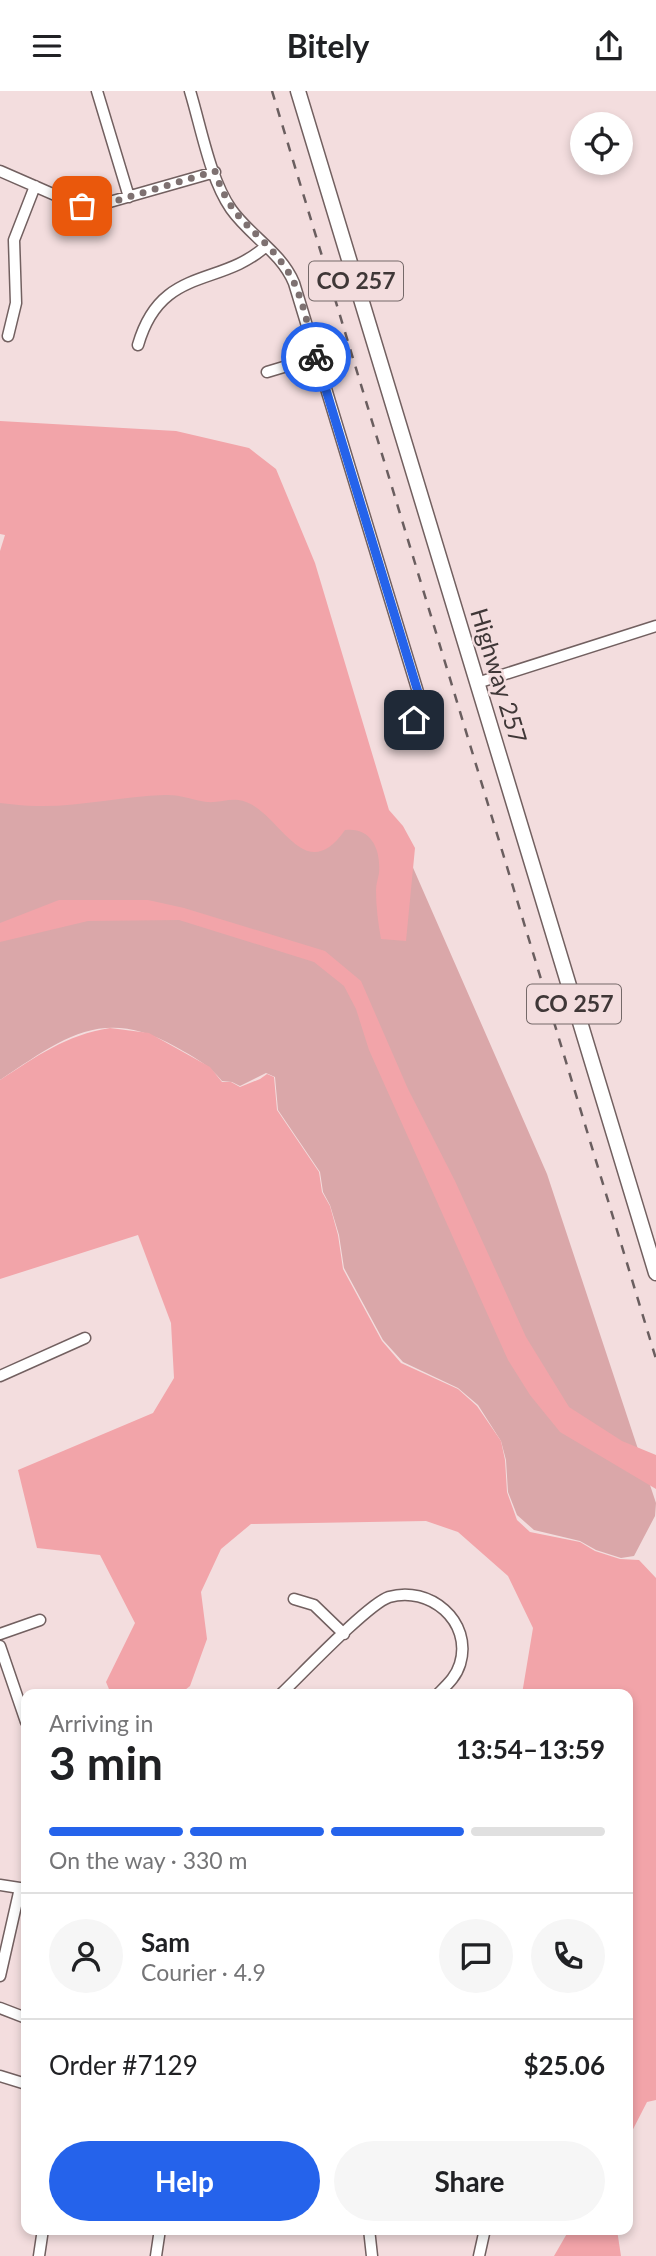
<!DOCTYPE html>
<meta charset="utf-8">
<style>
:root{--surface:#fff;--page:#f6f6f6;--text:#202124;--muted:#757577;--line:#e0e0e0;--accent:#2563eb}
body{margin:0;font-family:Lato,sans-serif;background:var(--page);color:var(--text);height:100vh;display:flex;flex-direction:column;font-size:26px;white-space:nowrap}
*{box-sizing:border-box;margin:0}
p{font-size:23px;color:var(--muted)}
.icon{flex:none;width:38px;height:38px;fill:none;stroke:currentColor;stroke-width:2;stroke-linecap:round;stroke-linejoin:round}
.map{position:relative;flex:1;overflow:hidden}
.side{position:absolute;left:21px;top:1598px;width:612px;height:546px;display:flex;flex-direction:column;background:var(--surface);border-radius:14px;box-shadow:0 4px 10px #0003}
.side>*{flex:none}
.fabs{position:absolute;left:570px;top:21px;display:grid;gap:14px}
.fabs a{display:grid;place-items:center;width:63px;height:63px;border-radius:50%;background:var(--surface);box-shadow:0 4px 10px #0003;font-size:35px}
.pin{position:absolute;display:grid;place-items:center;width:60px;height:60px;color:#fff;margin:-30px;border-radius:14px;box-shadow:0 4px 10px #0006}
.courier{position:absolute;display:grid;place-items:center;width:70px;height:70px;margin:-35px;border:5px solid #2563eb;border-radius:50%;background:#fff;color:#222;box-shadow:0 2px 9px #0007}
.summary em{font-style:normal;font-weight:700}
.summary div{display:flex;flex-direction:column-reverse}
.summary{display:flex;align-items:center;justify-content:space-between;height:119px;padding:0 28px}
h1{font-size:46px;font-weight:700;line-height:52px}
.bar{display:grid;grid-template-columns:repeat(4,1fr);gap:10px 7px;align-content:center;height:84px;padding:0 28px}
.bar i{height:9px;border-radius:5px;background:var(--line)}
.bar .on{background:var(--accent)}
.bar p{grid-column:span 4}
.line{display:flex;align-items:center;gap:18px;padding:0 28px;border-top:2px solid var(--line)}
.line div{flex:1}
.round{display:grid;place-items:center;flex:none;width:74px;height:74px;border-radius:37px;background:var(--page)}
.action{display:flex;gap:14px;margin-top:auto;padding:14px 28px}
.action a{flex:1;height:80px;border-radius:42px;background:var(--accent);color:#fff;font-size:28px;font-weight:700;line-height:80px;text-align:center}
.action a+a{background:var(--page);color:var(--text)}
header{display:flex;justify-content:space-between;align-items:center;height:91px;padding:0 28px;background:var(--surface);font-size:32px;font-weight:700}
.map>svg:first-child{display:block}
</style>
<header><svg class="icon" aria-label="menu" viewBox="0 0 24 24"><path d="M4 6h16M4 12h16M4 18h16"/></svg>Bitely<svg class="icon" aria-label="share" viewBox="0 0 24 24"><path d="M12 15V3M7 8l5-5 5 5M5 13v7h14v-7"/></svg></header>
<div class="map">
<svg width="656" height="2165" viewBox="0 0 656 2165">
<rect width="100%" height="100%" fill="#f3ddde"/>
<path fill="#daa7a9" d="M265,692L397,740L547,1083L634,1346L656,1412L655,1425L634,1465L621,1467L596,1459L580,1450L534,1439L517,1424L508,1401L506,1369L501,1350L478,1314L458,1297L403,1271L383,1249L344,1177L339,1144L330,1114L323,1101L320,1081L278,1019L275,986L266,982L240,995L232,991L222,990C209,974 194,966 176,956C102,914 62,948 0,989V697Z"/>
<path fill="#f2a4a9" d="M0,330L176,340L249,357L276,378L315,472L389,719L403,735L415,757L406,850L381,848C378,832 376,815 376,799C376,793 378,788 379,782C381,758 371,736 345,739C302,801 278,713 238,709C228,708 217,712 207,711C193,709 178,703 165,704C122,705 80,716 37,715C25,715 12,713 0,712V460L5,444L0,443Z
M59,809H148L184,817L325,860L361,890L408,998L455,1090L526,1246L569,1316L622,1350L656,1364V1398L560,1341L530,1304L508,1269L369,959L356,918L344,895L314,871L179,829L88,830L0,851V832Z
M110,937L149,942L210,976L222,991H231L240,996L260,988L267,983L274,986L277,1019L319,1081L322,1101L330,1115L338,1144L343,1178L382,1250L401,1272L458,1298L477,1315L501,1350L505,1369L507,1401L517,1429L530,1441L580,1451L595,1460L620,1468L639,1469L656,1487V2009L647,2011L628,2048V1603H522L533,1537L508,1485L458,1441L426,1430L251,1433L221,1458L201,1501L207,1548L190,1595L180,1603H111L106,1591L135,1532L100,1464L37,1457L18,1379L153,1322L174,1287L171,1232L138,1144L0,1188V989C37,965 66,944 110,937Z
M569,2139H617L621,2165H554Z"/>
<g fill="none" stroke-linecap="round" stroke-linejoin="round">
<defs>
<path id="minor" d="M97,0L129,106
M190,0C201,36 210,88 231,118C250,145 281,161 294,192L418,601L419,612L414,629
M0,80L71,111L92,116L215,81
M8,245L16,212L14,149L35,95
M138,254C161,174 220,197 266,155
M267,281L317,266
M477,592L656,535
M0,1285L85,1247
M294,1508L314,1514L344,1543
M0,1543L40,1529
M0,1555L26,1631
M281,1603C301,1584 368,1513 389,1506C429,1494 473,1530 460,1573C456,1586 448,1593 438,1603
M0,1794L26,1798
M0,1885L20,1797
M0,1917L26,1927
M0,1985L26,1993
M369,2138L372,2165
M39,2165L43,2138
M156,2165L160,2138
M479,2165L485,2138"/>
<path id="major" d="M298,0L656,1182"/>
</defs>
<use href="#minor" stroke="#726060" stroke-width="13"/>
<use href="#major" stroke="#726060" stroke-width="17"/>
<use href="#minor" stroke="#fff" stroke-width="10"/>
<use href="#major" stroke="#fff" stroke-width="14"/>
<path stroke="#6a5e5f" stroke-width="2.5" stroke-dasharray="9 9" stroke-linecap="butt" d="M272,0L656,1268"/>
</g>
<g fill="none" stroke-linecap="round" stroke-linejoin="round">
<path stroke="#7e7171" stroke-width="7" stroke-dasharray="0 12.6" d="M82,115H99L215,80C231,133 261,139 287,179C303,203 308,238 316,266"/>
<path stroke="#2563eb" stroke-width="9" d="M316,266L418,601L419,612L414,629"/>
</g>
<g text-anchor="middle" stroke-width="5" stroke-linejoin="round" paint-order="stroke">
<g fill="#f3ddde" stroke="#756969" stroke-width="2">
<rect x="309" y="170.5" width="94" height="39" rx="5"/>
<rect x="527" y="893.5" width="94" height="39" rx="5"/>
</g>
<g font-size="23" font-weight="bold" fill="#3f3737">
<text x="356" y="198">CO 257</text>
<text x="574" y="921">CO 257</text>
</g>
<g font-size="24" fill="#3f3737" stroke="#f3ddde">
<text transform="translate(498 585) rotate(73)" y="8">Highway 257</text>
</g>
</g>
</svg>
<div class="fabs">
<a><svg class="icon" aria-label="locate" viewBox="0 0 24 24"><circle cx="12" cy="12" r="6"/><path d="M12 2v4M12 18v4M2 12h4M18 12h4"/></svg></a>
</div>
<div class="pin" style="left:82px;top:115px;background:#ea580c"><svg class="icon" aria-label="bag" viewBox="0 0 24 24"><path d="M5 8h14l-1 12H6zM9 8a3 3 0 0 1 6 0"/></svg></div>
<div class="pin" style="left:414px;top:629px;background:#1f2937"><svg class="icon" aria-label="home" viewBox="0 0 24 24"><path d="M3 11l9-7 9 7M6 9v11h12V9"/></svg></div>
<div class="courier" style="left:316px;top:266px"><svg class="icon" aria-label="bike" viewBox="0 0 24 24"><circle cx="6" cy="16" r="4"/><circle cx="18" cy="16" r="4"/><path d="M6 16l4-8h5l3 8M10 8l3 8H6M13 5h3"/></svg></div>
<section class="side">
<div class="summary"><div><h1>3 min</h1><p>Arriving in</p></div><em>13:54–13:59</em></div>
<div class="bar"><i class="on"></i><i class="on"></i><i class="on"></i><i></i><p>On the way · 330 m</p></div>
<div class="line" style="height:126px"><a class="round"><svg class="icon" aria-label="person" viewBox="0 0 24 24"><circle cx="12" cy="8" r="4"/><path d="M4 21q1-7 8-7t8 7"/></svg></a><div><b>Sam</b><p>Courier · 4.9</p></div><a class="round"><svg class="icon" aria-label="chat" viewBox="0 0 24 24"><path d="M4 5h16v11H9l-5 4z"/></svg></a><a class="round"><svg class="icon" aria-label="phone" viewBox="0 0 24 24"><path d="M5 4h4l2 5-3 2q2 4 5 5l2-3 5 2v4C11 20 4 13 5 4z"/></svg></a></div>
<div class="line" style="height:91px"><div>Order #7129</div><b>$25.06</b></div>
<div class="action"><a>Help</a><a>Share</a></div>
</section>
</div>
